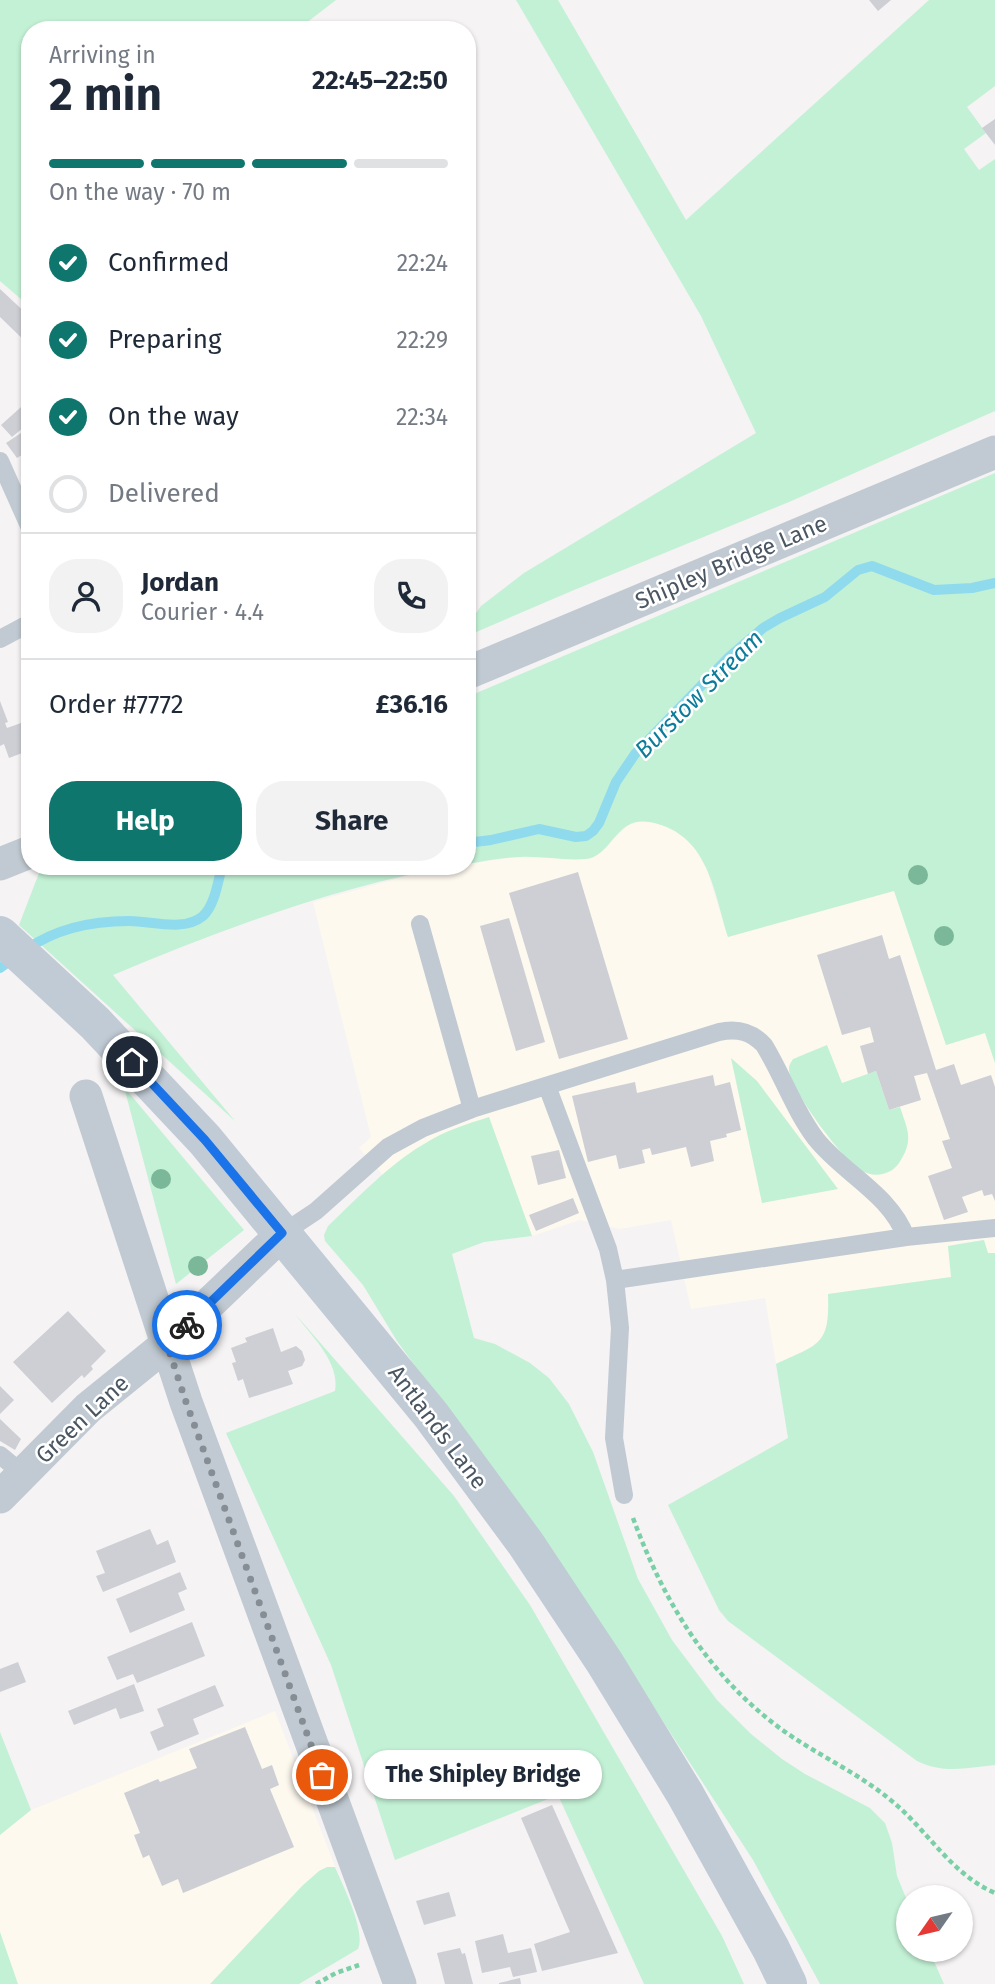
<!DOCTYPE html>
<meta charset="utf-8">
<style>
:root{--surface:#fff;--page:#f2f2f3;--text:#1f2937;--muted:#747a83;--line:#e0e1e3;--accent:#0f766e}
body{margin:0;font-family:"Fira Sans",sans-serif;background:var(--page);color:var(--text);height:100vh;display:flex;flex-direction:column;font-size:26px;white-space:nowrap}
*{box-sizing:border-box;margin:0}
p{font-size:23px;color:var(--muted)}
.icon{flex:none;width:38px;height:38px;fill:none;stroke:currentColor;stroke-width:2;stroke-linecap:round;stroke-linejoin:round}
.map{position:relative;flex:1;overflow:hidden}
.side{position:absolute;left:21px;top:21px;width:455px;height:854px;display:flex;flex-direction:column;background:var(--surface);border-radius:28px;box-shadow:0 2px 5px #0004}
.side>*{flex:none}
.needle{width:46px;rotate:236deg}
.fabs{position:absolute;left:896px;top:1885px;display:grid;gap:14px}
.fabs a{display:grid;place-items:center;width:77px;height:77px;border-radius:50%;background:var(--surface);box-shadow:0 2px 5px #0004;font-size:35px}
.pin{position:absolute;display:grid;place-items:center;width:60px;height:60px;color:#fff;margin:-30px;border:4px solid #fff;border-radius:50%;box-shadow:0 2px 7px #0007}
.courier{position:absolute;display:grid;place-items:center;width:70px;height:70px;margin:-35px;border:5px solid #1a73e8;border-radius:50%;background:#fff;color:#222;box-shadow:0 2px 9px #0007}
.bubble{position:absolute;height:49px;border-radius:24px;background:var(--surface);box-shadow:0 2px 5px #0004;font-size:23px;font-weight:700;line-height:49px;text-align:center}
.head em{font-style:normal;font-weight:700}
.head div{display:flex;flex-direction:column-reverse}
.head{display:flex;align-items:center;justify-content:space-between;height:119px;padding:0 28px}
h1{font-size:46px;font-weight:700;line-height:52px}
.bar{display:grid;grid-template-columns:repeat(4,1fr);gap:10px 7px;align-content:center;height:84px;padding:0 28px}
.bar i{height:9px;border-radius:5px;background:var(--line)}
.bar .active{background:var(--accent)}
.bar p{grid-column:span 4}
.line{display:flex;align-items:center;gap:18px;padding:0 28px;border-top:2px solid var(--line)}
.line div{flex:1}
.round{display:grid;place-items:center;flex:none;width:74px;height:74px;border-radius:28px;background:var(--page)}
ol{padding:0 28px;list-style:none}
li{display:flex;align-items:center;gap:21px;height:77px}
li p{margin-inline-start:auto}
li .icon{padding:7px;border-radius:50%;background:var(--accent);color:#fff;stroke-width:4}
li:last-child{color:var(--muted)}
li i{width:38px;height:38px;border:4px solid var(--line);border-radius:50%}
.cta{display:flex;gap:14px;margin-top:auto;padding:14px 28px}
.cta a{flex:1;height:80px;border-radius:28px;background:var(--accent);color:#fff;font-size:28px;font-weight:700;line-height:80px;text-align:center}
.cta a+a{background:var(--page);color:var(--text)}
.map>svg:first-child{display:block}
</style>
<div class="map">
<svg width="995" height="1984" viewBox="0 0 995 1984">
<rect width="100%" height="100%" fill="#f5f3f3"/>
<path fill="#fdf9ef" d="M638,821L652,822L677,830L693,844L707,870L728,937L895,890L946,1045L985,1033L995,1063V1253H988L983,1240L956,1244L948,1247L952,1277L829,1294V1316L824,1337L810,1348L776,1364L765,1298L691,1309L671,1220L620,1229L580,1220L532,1236L489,1117L415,1149L383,1175L359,1148L371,1137L313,902L421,872L467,866V864L501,859L520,857L587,859L602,851L627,826Z
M275,1711L343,1887L243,1984H17L0,1932V1835L31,1810Z"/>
<path fill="#c3f1d5" d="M0,0H336L297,30H30V307L0,281Z
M516,0H558L686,220L929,0H995V86L967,107L986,133L964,149L979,170L995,159V411L789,502L574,590L467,636V626L481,606L524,573L756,433L701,316Z
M995,473V1063L985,1033L946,1045L894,891L728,937C714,892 709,839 658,824C648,821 636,820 627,826C612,835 605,857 586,859C565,861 542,856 521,857C503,857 485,861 467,864V697Z
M55,866H455C339,885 221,930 113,975L235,1121L19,925L39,873Z
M827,1045L842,1083L876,1071L889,1110L900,1107C908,1131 914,1140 899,1163C890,1176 873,1178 860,1170C843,1160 789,1088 789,1069C789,1064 791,1063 793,1059Z
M731,1058L757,1081L838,1189L762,1203Z
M124,1087L244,1230L176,1284Z
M489,1117L532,1236L484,1242L452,1254L474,1338L495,1344L530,1363L549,1378L569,1404L593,1452L638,1579L672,1640L717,1700L751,1734L782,1759L805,1774L870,1808L885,1823L892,1843L897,1876L908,1903V1950H929L944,1984H820L753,1860L579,1592L397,1341L363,1285L325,1241L324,1235L328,1226C358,1198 388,1165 424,1144C444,1131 467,1124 489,1117Z
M984,1240L988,1253H995V1765C967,1768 943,1774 917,1761L728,1621L719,1610L668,1505L788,1438L776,1364C819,1344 830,1346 828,1294L951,1277L948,1246Z
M296,1315L454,1496L530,1605L722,1936L744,1984H644L558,1795L395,1860L331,1665L226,1433L335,1391C340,1362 312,1337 296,1315Z
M0,1732L31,1810L0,1835Z
M327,1867H335C343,1886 366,1931 358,1949L299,1984H210L302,1886L319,1871Z
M0,1932L18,1984H0Z"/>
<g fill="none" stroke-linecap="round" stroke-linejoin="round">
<path stroke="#90daee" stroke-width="10" d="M467,843L491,840L539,829L576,837L586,836L593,831L599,823L616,782L635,754L729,657L763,628L780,618L825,597L858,570L872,566L934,590L972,588L995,583
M27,949C57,928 93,921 129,921C152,921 184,932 203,916C215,905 218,881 222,866
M0,968L15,957"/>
</g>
<path fill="#cdcfd5" d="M869,0H891L878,11Z
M995,119V145L982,128Z
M0,289L30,317V346L0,317Z
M30,399V422L12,437L1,425Z
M30,427V450L17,458L6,443Z
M0,701L8,722L5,723L7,728L21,723L30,747V750L9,758L4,744L0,746Z
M578,872L628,1039L559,1059L509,893Z
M509,918L545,1042L516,1051L480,926Z
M882,935L889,959L900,955L936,1070L954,1064L961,1085L991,1075L995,1087V1201L992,1194L984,1196L982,1190L962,1197L968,1212L944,1220L928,1176L952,1168L942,1141L950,1139L927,1073L914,1076L921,1100L889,1110L876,1071L868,1074L860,1046L874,1042L870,1027L842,1035L817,955Z
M713,1075L715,1086L730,1082L741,1130L726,1134L727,1137L710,1141L714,1161L691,1167L686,1147L652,1155L650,1148L642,1150L645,1163L619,1169L616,1155L588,1162L572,1096L635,1082L637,1093Z
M559,1150L566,1178L538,1185L531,1156Z
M573,1198L579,1213L536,1231L529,1215Z
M68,1311L106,1351L91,1366L93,1369L84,1378L82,1375L52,1403L13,1362Z
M273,1328L281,1352L296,1346L302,1351L305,1360L302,1366L288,1371L293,1384L249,1398L243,1379L238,1381L232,1363L236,1362L231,1348L247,1342L245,1338Z
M0,1386L14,1400L0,1414Z
M0,1419L21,1439L15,1450L0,1441Z
M150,1529L157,1545L168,1540L176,1562L103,1592L96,1576L105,1573L96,1551Z
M180,1572L187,1589L178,1593L185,1610L130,1633L116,1599Z
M192,1622L205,1656L137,1683L133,1674L117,1680L107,1657Z
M18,1662L26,1682L0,1692V1669Z
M134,1684L144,1711L120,1719L116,1708L74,1725L68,1711Z
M215,1685L224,1706L193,1719L199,1734L158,1751L150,1732L164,1726L157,1709Z
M245,1727L262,1769L272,1765L279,1785L270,1789L294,1847L183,1893L178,1879L162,1886L149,1855L143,1858L134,1835L140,1833L124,1793L158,1779L160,1782L197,1768L189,1749Z
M552,1805L618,1953L542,1971L534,1944L570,1932L521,1818Z
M449,1892L456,1916L424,1925L416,1901Z
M503,1934L508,1953L531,1948L537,1972L513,1977L510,1967L482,1973L475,1941Z
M460,1948L462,1954L465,1953L473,1984H445L437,1953Z
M520,1978L521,1984H499V1983Z"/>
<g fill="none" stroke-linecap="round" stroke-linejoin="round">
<path stroke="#7ad0a6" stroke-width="4.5" stroke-dasharray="5 3.5" stroke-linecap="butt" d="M633,1518C664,1602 708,1675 781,1729C817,1755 859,1773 893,1802C928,1831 951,1874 995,1893
M316,1984L336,1973L359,1965"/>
<path stroke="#c1cad2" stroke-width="18" d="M0,461L30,528
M0,639L30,623
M547,1086L608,1249L615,1280
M472,1109L719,1032C737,1028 751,1031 764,1045C783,1076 794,1110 816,1139C844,1174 890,1194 906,1237L995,1228
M283,1233L316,1211L388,1147L423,1128L472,1109L420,924
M0,1455L23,1474
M624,1495L614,1438L620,1328L615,1280L906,1237"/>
<path stroke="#c1cad2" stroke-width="33" d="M467,673L995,452
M0,864L30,852
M283,1233L167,1344L186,1402L400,1984
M0,1497L88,1408L167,1344L86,1096"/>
<path stroke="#c1cbd6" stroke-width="38" d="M0,935L95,1023L205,1140L431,1415L526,1544L605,1663L685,1794L771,1949L788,1984"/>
</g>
<g fill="#7bb799">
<circle cx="918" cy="875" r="10"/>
<circle cx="944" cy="936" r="10"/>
<circle cx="161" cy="1179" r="10"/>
<circle cx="198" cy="1266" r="10"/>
</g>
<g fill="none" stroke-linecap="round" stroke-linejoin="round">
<path stroke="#868d94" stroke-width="7" stroke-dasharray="0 12.6" d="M187,1325L167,1344L186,1402L322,1775"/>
<path stroke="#1a73e8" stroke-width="9" d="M132,1062L205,1140L282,1233L187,1325"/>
</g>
<g text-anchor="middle" stroke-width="5" stroke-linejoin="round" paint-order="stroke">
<g font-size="23" fill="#4a5661" stroke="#fff">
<text transform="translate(731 562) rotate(-23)" y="8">Shipley Bridge Lane</text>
<text transform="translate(82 1419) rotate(-43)" y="8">Green Lane</text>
<text transform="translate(438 1427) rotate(53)" y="8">Antlands Lane</text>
</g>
<g font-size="24" font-style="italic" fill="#0c7c9b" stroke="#fff">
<text transform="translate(699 694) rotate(-45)" y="8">Burstow Stream</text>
</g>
</g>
</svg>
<div class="fabs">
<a><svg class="needle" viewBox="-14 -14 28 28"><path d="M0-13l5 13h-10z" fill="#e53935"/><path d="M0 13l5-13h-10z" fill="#747a83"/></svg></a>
</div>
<div class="pin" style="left:322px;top:1775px;background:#ea580c"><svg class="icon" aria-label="bag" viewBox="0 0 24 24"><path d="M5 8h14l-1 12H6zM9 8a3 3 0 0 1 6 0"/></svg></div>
<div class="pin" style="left:132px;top:1062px;background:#1f2937"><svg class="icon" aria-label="home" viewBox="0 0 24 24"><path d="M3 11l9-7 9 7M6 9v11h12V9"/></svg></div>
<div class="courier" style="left:187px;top:1325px"><svg class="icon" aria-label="bike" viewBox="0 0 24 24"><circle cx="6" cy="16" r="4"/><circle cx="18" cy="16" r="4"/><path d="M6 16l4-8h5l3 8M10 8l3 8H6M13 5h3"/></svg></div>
<div class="bubble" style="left:364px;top:1750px;width:238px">The Shipley Bridge</div>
<section class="side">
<div class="head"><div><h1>2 min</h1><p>Arriving in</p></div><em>22:45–22:50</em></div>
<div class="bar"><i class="active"></i><i class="active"></i><i class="active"></i><i></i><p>On the way · 70 m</p></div>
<ol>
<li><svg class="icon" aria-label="check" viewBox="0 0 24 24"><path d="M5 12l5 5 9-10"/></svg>Confirmed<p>22:24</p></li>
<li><svg class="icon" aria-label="check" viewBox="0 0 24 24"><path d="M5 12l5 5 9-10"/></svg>Preparing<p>22:29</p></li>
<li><svg class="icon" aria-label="check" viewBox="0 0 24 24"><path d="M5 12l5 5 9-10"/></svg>On the way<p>22:34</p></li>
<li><i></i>Delivered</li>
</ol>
<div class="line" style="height:126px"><a class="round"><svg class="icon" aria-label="person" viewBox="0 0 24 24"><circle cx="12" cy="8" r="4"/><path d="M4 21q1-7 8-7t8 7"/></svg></a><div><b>Jordan</b><p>Courier · 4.4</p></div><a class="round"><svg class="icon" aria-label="phone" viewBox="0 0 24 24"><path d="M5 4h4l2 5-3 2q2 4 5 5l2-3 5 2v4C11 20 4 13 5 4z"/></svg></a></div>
<div class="line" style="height:91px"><div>Order #7772</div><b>£36.16</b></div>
<div class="cta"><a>Help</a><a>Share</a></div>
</section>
</div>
